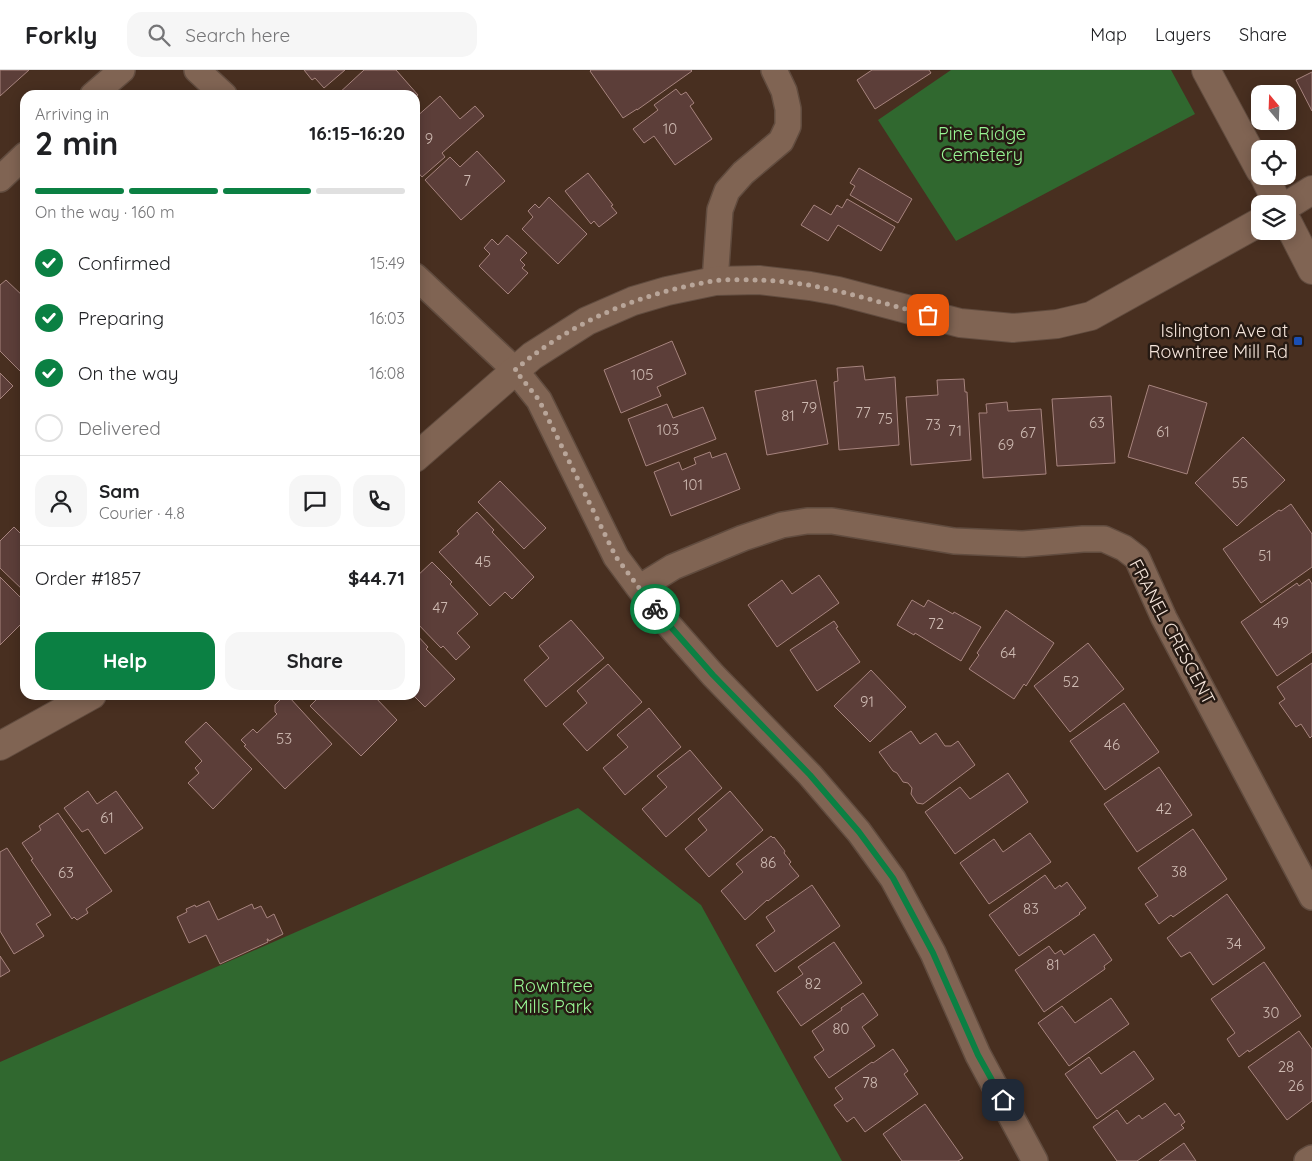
<!DOCTYPE html>
<meta charset="utf-8">
<style>
:root{--surface:#fff;--page:#f6f6f6;--text:#202124;--muted:#757577;--line:#e0e0e0;--accent:#0b8043}
body{margin:0;font-family:Quicksand,sans-serif;background:var(--page);color:var(--text);height:100vh;display:flex;flex-direction:column;font-size:19px;white-space:nowrap}
*{box-sizing:border-box;margin:0}
p{font-size:16px;color:var(--muted)}
.icon{flex:none;width:28px;height:28px;fill:none;stroke:currentColor;stroke-width:2;stroke-linecap:round;stroke-linejoin:round}
.map{position:relative;flex:1;overflow:hidden}
.side{position:absolute;left:20px;top:20px;width:400px;height:610px;display:flex;flex-direction:column;background:var(--surface);border-radius:15px;box-shadow:0 2px 12px #0003}
.side>*{flex:none}
.needle{width:32px;rotate:341deg}
.controls{position:absolute;left:1251px;top:15px;display:grid;gap:10px}
.controls a{display:grid;place-items:center;width:45px;height:45px;border-radius:10px;background:var(--surface);box-shadow:0 2px 12px #0003;font-size:25px}
.pin{position:absolute;display:grid;place-items:center;width:42px;height:42px;color:#fff;margin:-21px;border-radius:10px;box-shadow:0 2px 8px #0006}
.courier{position:absolute;display:grid;place-items:center;width:50px;height:50px;margin:-25px;border:4px solid #0b8043;border-radius:50%;background:#fff;color:#222;box-shadow:0 1px 6px #0007}
.headline em{font-style:normal;font-weight:700}
.headline div{display:flex;flex-direction:column-reverse}
.headline{display:flex;align-items:center;justify-content:space-between;height:85px;padding:0 15px}
h1{font-size:32px;font-weight:700;line-height:38px}
.bar{display:grid;grid-template-columns:repeat(4,1fr);gap:8px 5px;align-content:center;height:60px;padding:0 15px}
.bar i{height:6px;border-radius:4px;background:var(--line)}
.bar .selected{background:var(--accent)}
.bar p{grid-column:span 4}
.line{display:flex;align-items:center;gap:12px;padding:0 15px;border-top:1px solid var(--line)}
.line div{flex:1}
.round{display:grid;place-items:center;flex:none;width:52px;height:52px;border-radius:15px;background:var(--page)}
ol{padding:0 15px;list-style:none}
li{display:flex;align-items:center;gap:15px;height:55px}
li p{margin-inline-start:auto}
li .icon{padding:5px;border-radius:50%;background:var(--accent);color:#fff;stroke-width:4}
li:last-child{color:var(--muted)}
li i{width:28px;height:28px;border:2px solid var(--line);border-radius:50%}
.primary-button{display:flex;gap:10px;margin-top:auto;padding:10px 15px}
.primary-button a{flex:1;height:58px;border-radius:15px;background:var(--accent);color:#fff;font-size:20px;font-weight:700;line-height:58px;text-align:center}
.primary-button a+a{background:var(--page);color:var(--text)}
header{display:flex;align-items:center;gap:30px;box-sizing:border-box;height:70px;padding:0 25px;background:var(--surface);border-bottom:1px solid var(--line)}
header strong{font-size:24px}
nav{display:flex;gap:28px;margin-inline-start:auto;font-size:18px}
.search{width:350px;height:45px;background:var(--page);display:flex;align-items:center;gap:12px;box-sizing:border-box;padding:0 18px;border-radius:15px;color:var(--muted);font-size:19px}
.map>svg:first-child{display:block}
</style>
<header>
<strong>Forkly</strong>
<div class="search"><svg class="icon" aria-label="search" viewBox="0 0 24 24"><circle cx="10" cy="10" r="6"/><path d="M15 15l6 6"/></svg>Search here</div>
<nav><a>Map</a><a>Layers</a><a>Share</a></nav>
</header>
<div class="map">
<svg width="1312" height="1091" viewBox="0 0 1312 1091">
<rect width="100%" height="100%" fill="#482f20"/>
<path fill="#30682f" d="M951,0H1171L1195,44L956,171L878,50Z
M578,738L701,835L842,1091H0V992Z"/>
<path fill="#5c3e39" stroke="#a7847e" d="M0,0H29L0,26Z
M304,0H345L324,18L315,8L312,10Z
M364,0H396L418,25L415,27V25H337Z
M591,0H691L692,1L637,40V39L623,48L590,1Z
M872,0H929L931,3L875,39L857,10Z
M1312,2V41L1296,10Z
M676,19L681,25L686,22L694,33L690,36L712,69L675,95L654,66L644,73L633,59L658,40L654,35Z
M440,26L460,49L475,36L484,46L442,83L445,87L422,107L415,99V48Z
M477,81L505,111L461,150L425,110L450,87L460,97Z
M859,98L912,129L898,153L850,125L855,116L850,113Z
M588,103L613,135L611,136L617,143L599,157L594,151L591,154L565,121Z
M549,127L587,164L558,194L522,159L533,147L528,141L535,134L539,138Z
M847,129L895,157L881,181L838,155L828,171L801,155L814,135L831,145L837,135L842,138Z
M507,165L527,183L520,190L525,195L522,198L528,203L508,224L479,196L490,184L484,178L492,169L498,175Z
M6,210L25,228V302L23,304L0,281V215Z
M672,271L686,304L657,317L661,326L621,343L604,300Z
M863,296L865,310L895,307L899,375L839,380L834,312L838,311L837,298Z
M0,303L13,316L0,329Z
M964,309L965,322H967L971,390L911,395L906,327L938,325L937,310Z
M816,310L828,374L767,385L755,321Z
M1149,315L1207,333L1187,404L1128,387Z
M1111,326L1115,393L1057,396L1052,329Z
M1007,332L1008,341L1041,339L1046,404L983,408L979,343H987L986,334Z
M667,334L673,348L703,337L716,369L646,396L628,349Z
M1243,367L1285,410L1237,456L1195,413Z
M710,382L712,388L726,383L740,419L671,446L654,402L679,392L682,400L696,394L694,388Z
M500,411L546,458L524,479L478,432Z
M1291,434L1312,464V497L1261,533L1223,479L1279,440L1281,441Z
M477,442L494,460L492,462L534,507L512,529L505,522L490,536L439,482L459,464L457,461Z
M14,457L25,468V522L0,498V471Z
M432,492L452,512L450,514L478,544L457,563L470,577L456,590L443,576L441,578L415,551V508Z
M819,505L839,533L777,577L748,535L782,510L792,524Z
M0,507L25,532V550L0,575Z
M1309,509L1312,514V582L1277,606L1241,552L1297,513L1299,516Z
M912,530L924,537L928,530L953,544L954,542L981,557L961,591L915,563L914,565L897,555Z
M1006,540L1054,573L1026,616L1024,614L1014,629L969,599L979,585L977,583Z
M571,550L604,588L546,637L524,610L549,588L539,576Z
M834,551L838,557L836,558L860,592L817,621L790,580Z
M415,563L428,577L426,579L455,609L425,637L413,625H415Z
M1088,573L1124,619L1070,662L1034,616Z
M1312,593V666L1310,668L1301,654L1296,657L1279,633L1285,629L1277,617Z
M608,594L642,632L587,681L563,654L587,633L577,621Z
M871,600L906,637L870,672L834,636Z
M321,625H373L397,650L361,686L310,636Z
M282,628H290L332,674L285,719L244,676L246,675L241,670L253,659L257,663L277,644L275,642V635Z
M1124,633L1159,682L1105,720L1070,671Z
M649,638L681,677L625,725L603,698L628,677L617,665Z
M206,652L252,699L213,739L188,713L199,703L195,698L202,691L185,672Z
M911,661L920,674L936,663L945,676H951L958,671L975,695L923,734L917,733L911,724L912,718L908,713L903,712L897,703L893,701L879,682Z
M690,680L722,718L666,767L642,739L667,717L657,706Z
M1159,697L1192,745L1137,782L1104,734Z
M1008,703L1028,732L955,784L925,742L960,717L970,729Z
M88,721L97,734L116,721L143,758L105,784L88,759L82,762L64,738Z
M730,721L763,760L709,807L685,779L707,760L698,749Z
M58,743L112,821L86,839L88,843L77,850L74,847L72,849L31,790L33,789L22,773L41,760L39,756Z
M1193,759L1227,809L1173,847L1171,845L1159,854L1145,834L1158,826L1138,798Z
M1030,763L1051,792L989,834L960,793L994,769L1003,782Z
M771,766L773,768L774,767L785,781L784,783L791,792L789,794L799,806L768,831L767,830L745,850L721,821L743,802L736,794Z
M7,778L51,845L36,854L44,866L14,884L0,861V782Z
M1045,805L1055,819L1060,815L1061,817L1067,812L1086,838L1079,843L1080,844L1019,886L989,845Z
M812,815L840,856L775,902L756,875L775,861L766,847Z
M1227,824L1265,878L1213,915L1190,882L1181,887L1167,868Z
M209,831L218,850L252,834L254,839L261,836L267,848L274,844L283,864L269,871L268,869H267L268,872L220,894L206,865L189,873L177,847L187,842L186,839L195,835L196,837Z
M1094,864L1112,890L1104,896L1105,899L1044,942L1015,900L1049,876L1055,884L1061,880L1064,885Z
M834,872L862,913L801,956L777,922L803,904L798,897Z
M0,886L10,901L0,907Z
M1264,892L1301,946L1249,982L1248,980L1239,987L1227,969L1235,963L1211,929Z
M863,923L878,945L862,957L875,976L829,1008L814,987L824,980L812,961L842,940L841,938Z
M1111,928L1129,954L1069,996L1038,953L1062,936L1075,953Z
M1299,961L1312,979V1031L1287,1050L1248,997Z
M893,979L908,1001L904,1004L918,1024L865,1062L854,1047L847,1052L834,1035L843,1029L835,1018L872,992L873,993Z
M1134,981L1154,1009L1097,1049L1065,1004L1089,987L1101,1004Z
M1165,1033L1175,1046L1179,1043L1185,1052L1181,1055L1184,1058L1137,1091H1117L1093,1057L1117,1040L1127,1054L1139,1045L1142,1049Z
M925,1034L963,1088L958,1091H902L883,1064Z
M1184,1073L1196,1091H1159Z"/>
<g fill="none" stroke-linecap="round" stroke-linejoin="round">
<defs>
<path id="minor" d="M197,0L224,25
M93,25L122,0
M0,109L25,85
M415,206L515,300L539,330L616,487L639,518L660,545L713,605L810,705L859,762L893,809L933,883L978,985L1035,1091
M715,211L720,140L727,121L743,103L781,71L788,56V39L784,21L774,0
M639,518L673,497L743,468L782,455L807,451H832L954,471L1023,474L1083,469H1104L1124,478L1137,488L1164,548L1312,827
M1307,1091L1312,1088"/>
<path id="tertiary" d="M1288,135L1312,120
M415,388L532,286L587,251L633,231L667,221L715,211L759,210L810,216L838,221L960,253L1013,258L1057,254L1091,246L1260,152
M0,676L92,625"/>
<path id="secondary" d="M1206,0L1260,100
M1264,106L1278,134
M1288,153L1312,200"/>
</defs>
<use href="#minor" stroke="#614c3f" stroke-width="28"/>
<use href="#tertiary" stroke="#614c3f" stroke-width="30"/>
<use href="#secondary" stroke="#614c3f" stroke-width="30"/>
<use href="#minor" stroke="#806453" stroke-width="25"/>
<use href="#tertiary" stroke="#806453" stroke-width="28"/>
<use href="#secondary" stroke="#806453" stroke-width="28"/>
</g>
<g fill="none" stroke-linecap="round" stroke-linejoin="round">
<path stroke="#b8a599" stroke-width="5" stroke-dasharray="0 9" d="M655,539L616,487L539,330L515,300C570,252 641,223 713,211C727,209 744,210 758,210C816,211 873,231 928,245"/>
<path stroke="#0b8043" stroke-width="6" d="M655,539L713,605L810,705L859,762L893,808L933,883L978,985L1003,1030"/>
</g>
<rect fill="#1a4fb4" stroke="#261a13" stroke-width="2" x="1293" y="266" width="10" height="10" rx="2.5"/>
<g text-anchor="middle" stroke-width="5" stroke-linejoin="round" paint-order="stroke">
<g font-size="15" fill="#cebab2">
<text x="670" y="64">10</text>
<text x="429" y="74">9</text>
<text x="467" y="116">7</text>
<text x="642" y="310">105</text>
<text x="809" y="343">79</text>
<text x="863" y="348">77</text>
<text x="788" y="351">81</text>
<text x="885" y="354">75</text>
<text x="1097" y="358">63</text>
<text x="933" y="360">73</text>
<text x="668" y="365">103</text>
<text x="955" y="366">71</text>
<text x="1163" y="367">61</text>
<text x="1028" y="368">67</text>
<text x="1006" y="380">69</text>
<text x="1240" y="418">55</text>
<text x="693" y="420">101</text>
<text x="1265" y="491">51</text>
<text x="483" y="497">45</text>
<text x="440" y="543">47</text>
<text x="1281" y="558">49</text>
<text x="936" y="559">72</text>
<text x="1008" y="588">64</text>
<text x="1071" y="617">52</text>
<text x="867" y="637">91</text>
<text x="284" y="674">53</text>
<text x="1112" y="680">46</text>
<text x="1164" y="744">42</text>
<text x="107" y="753">61</text>
<text x="768" y="798">86</text>
<text x="1179" y="807">38</text>
<text x="66" y="808">63</text>
<text x="1031" y="844">83</text>
<text x="1234" y="879">34</text>
<text x="1053" y="900">81</text>
<text x="813" y="919">82</text>
<text x="1271" y="948">30</text>
<text x="841" y="964">80</text>
<text x="1286" y="1002">28</text>
<text x="870" y="1018">78</text>
<text x="1296" y="1021">26</text>
</g>
<g font-size="18" fill="#97f593" stroke="#261a13">
<text x="982" y="70">Pine Ridge<tspan x="982" dy="21">Cemetery</tspan></text>
<text x="553" y="922">Rowntree<tspan x="553" dy="21">Mills Park</tspan></text>
</g>
<g font-size="18" fill="#f4e4da" stroke="#261a13" text-anchor="end">
<text x="1288" y="267">Islington Ave at<tspan x="1288" dy="21">Rowntree Mill Rd</tspan></text>
</g>
<g font-size="18" fill="#f4e4da" stroke="#261a13">
<text transform="translate(1172 562) rotate(62)" y="6">FRANEL CRESCENT</text>
</g>
</g>
</svg>
<div class="controls">
<a><svg class="needle" viewBox="-14 -14 28 28"><path d="M0-13l5 13h-10z" fill="#e53935"/><path d="M0 13l5-13h-10z" fill="#757577"/></svg></a>
<a><svg class="icon" aria-label="locate" viewBox="0 0 24 24"><circle cx="12" cy="12" r="6"/><path d="M12 2v4M12 18v4M2 12h4M18 12h4"/></svg></a>
<a><svg class="icon" aria-label="layers" viewBox="0 0 24 24"><path d="M12 4l9 5-9 5-9-5zM3 14l9 5 9-5"/></svg></a>
</div>
<div class="pin" style="left:928px;top:245px;background:#ea580c"><svg class="icon" aria-label="bag" viewBox="0 0 24 24"><path d="M5 8h14l-1 12H6zM9 8a3 3 0 0 1 6 0"/></svg></div>
<div class="pin" style="left:1003px;top:1030px;background:#1f2937"><svg class="icon" aria-label="home" viewBox="0 0 24 24"><path d="M3 11l9-7 9 7M6 9v11h12V9"/></svg></div>
<div class="courier" style="left:655px;top:539px"><svg class="icon" aria-label="bike" viewBox="0 0 24 24"><circle cx="6" cy="16" r="4"/><circle cx="18" cy="16" r="4"/><path d="M6 16l4-8h5l3 8M10 8l3 8H6M13 5h3"/></svg></div>
<section class="side">
<div class="headline"><div><h1>2 min</h1><p>Arriving in</p></div><em>16:15–16:20</em></div>
<div class="bar"><i class="selected"></i><i class="selected"></i><i class="selected"></i><i></i><p>On the way · 160 m</p></div>
<ol>
<li><svg class="icon" aria-label="check" viewBox="0 0 24 24"><path d="M5 12l5 5 9-10"/></svg>Confirmed<p>15:49</p></li>
<li><svg class="icon" aria-label="check" viewBox="0 0 24 24"><path d="M5 12l5 5 9-10"/></svg>Preparing<p>16:03</p></li>
<li><svg class="icon" aria-label="check" viewBox="0 0 24 24"><path d="M5 12l5 5 9-10"/></svg>On the way<p>16:08</p></li>
<li><i></i>Delivered</li>
</ol>
<div class="line" style="height:90px"><a class="round"><svg class="icon" aria-label="person" viewBox="0 0 24 24"><circle cx="12" cy="8" r="4"/><path d="M4 21q1-7 8-7t8 7"/></svg></a><div><b>Sam</b><p>Courier · 4.8</p></div><a class="round"><svg class="icon" aria-label="chat" viewBox="0 0 24 24"><path d="M4 5h16v11H9l-5 4z"/></svg></a><a class="round"><svg class="icon" aria-label="phone" viewBox="0 0 24 24"><path d="M5 4h4l2 5-3 2q2 4 5 5l2-3 5 2v4C11 20 4 13 5 4z"/></svg></a></div>
<div class="line" style="height:65px"><div>Order #1857</div><b>$44.71</b></div>
<div class="primary-button"><a>Help</a><a>Share</a></div>
</section>
</div>
